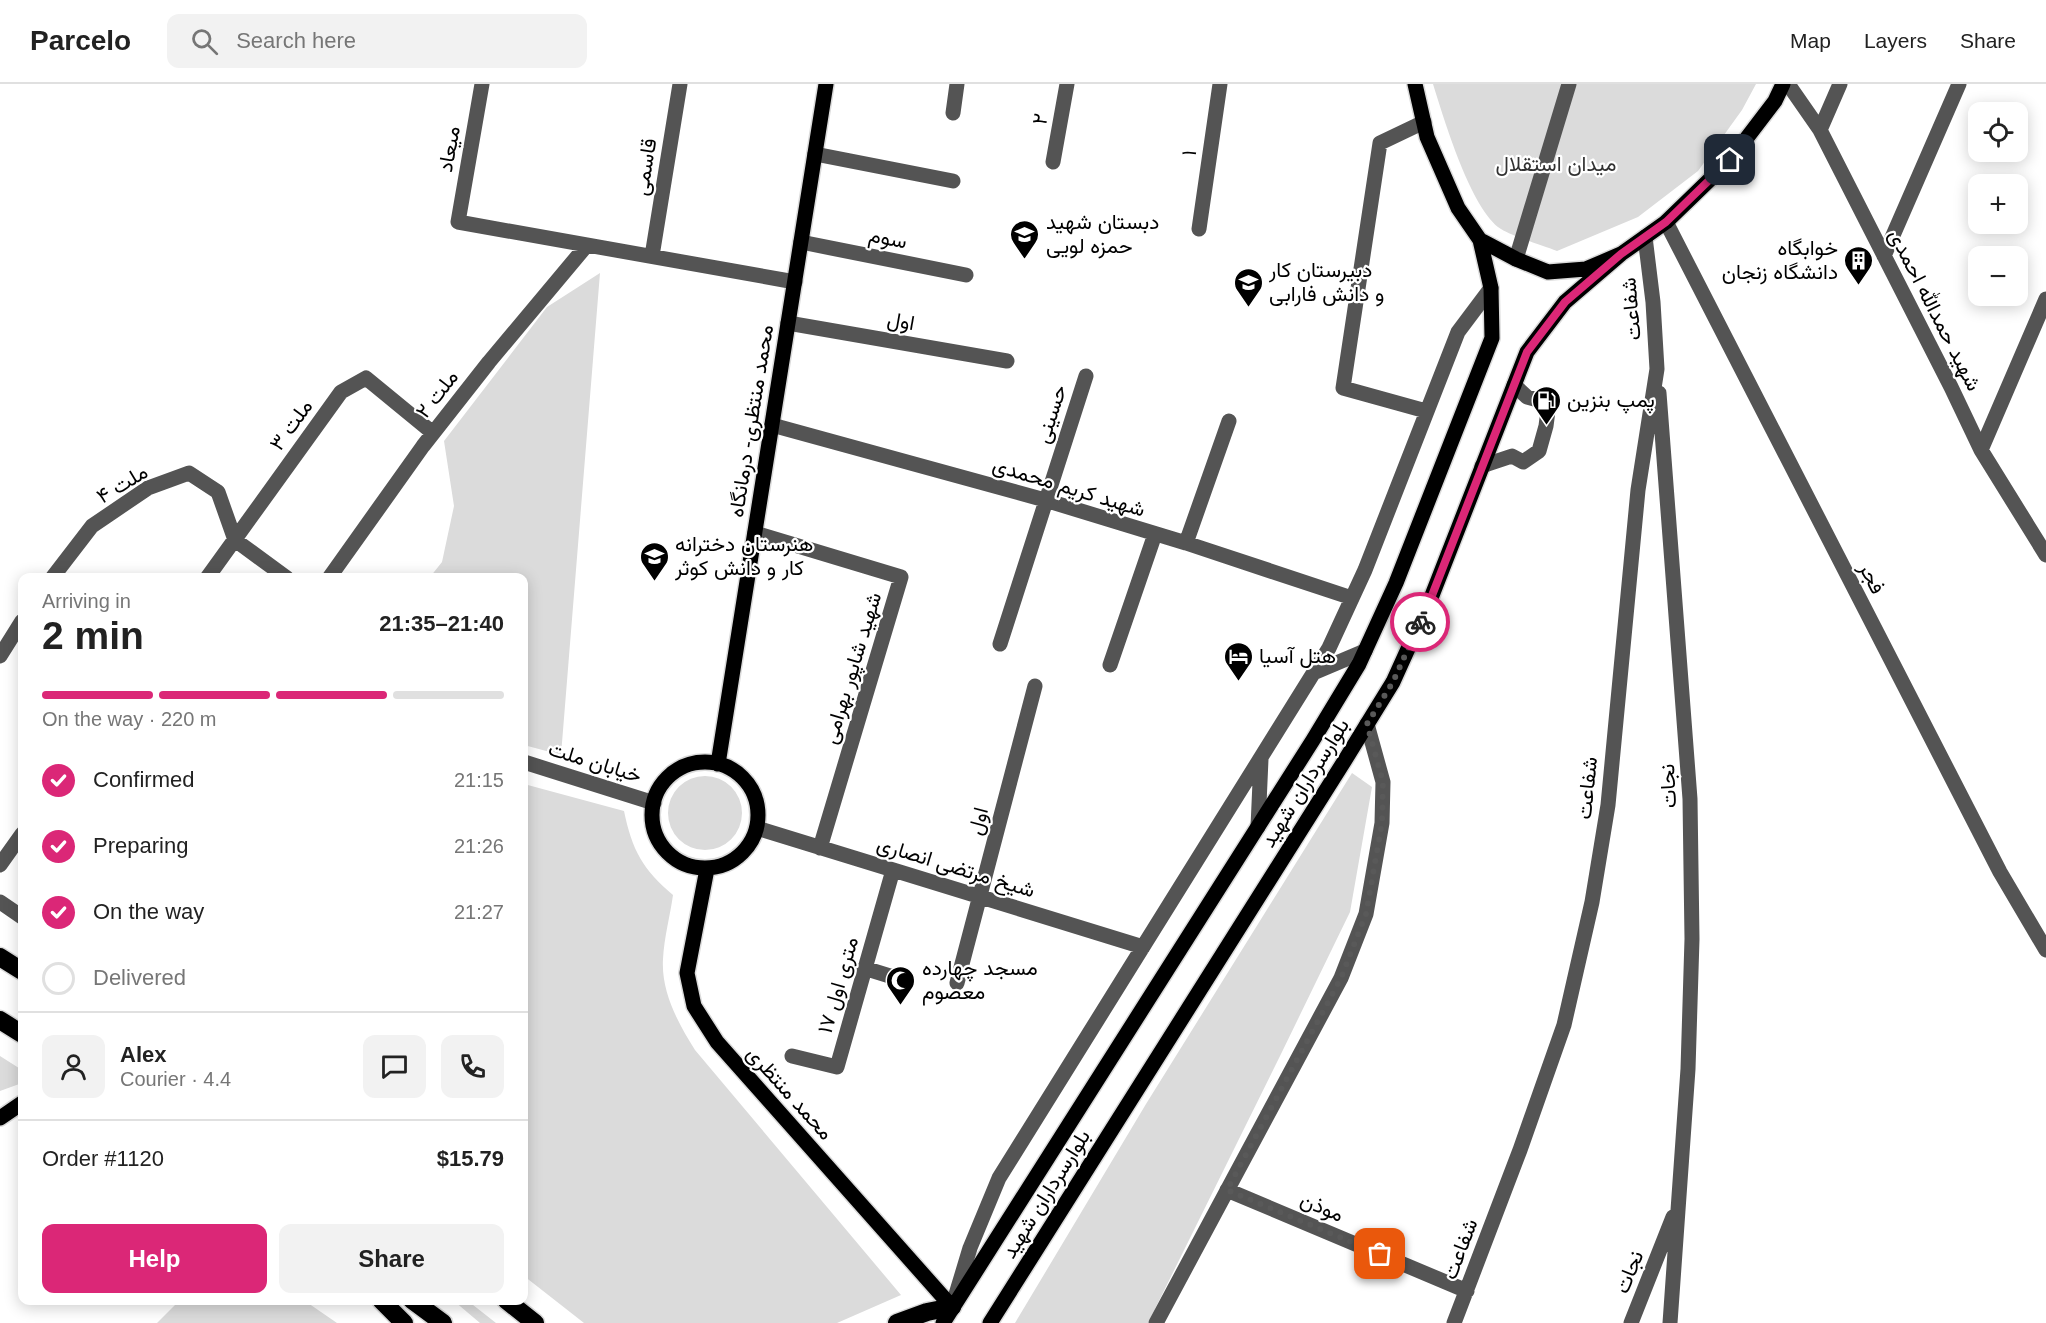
<!DOCTYPE html>
<meta charset="utf-8">
<style>
:root{--surface:#fff;--page:#f2f2f2;--text:#222;--muted:#767676;--line:#e0e0e0;--accent:#db2777}
body{margin:0;font-family:Arial,Vazirmatn,sans-serif;background:var(--page);color:var(--text);height:100vh;display:flex;flex-direction:column;font-size:22px;white-space:nowrap}
*{box-sizing:border-box;margin:0}
p{font-size:20px;color:var(--muted)}
.icon{flex:none;width:33px;height:33px;fill:none;stroke:currentColor;stroke-width:2;stroke-linecap:round;stroke-linejoin:round}
.map{position:relative;flex:1;overflow:hidden}
.sheet{position:absolute;left:18px;top:489px;width:510px;height:732px;display:flex;flex-direction:column;background:var(--surface);border-radius:12px;box-shadow:0 3px 15px #0003}
.sheet>*{flex:none}
.controls{position:absolute;left:1968px;top:18px;display:grid;gap:12px}
.controls a{display:grid;place-items:center;width:60px;height:60px;border-radius:12px;background:var(--surface);box-shadow:0 3px 15px #0003;font-size:30px}
.pin{position:absolute;display:grid;place-items:center;width:51px;height:51px;color:#fff;margin:-26px;border-radius:12px;box-shadow:0 3px 9px #0006}
.courier{position:absolute;display:grid;place-items:center;width:60px;height:60px;margin:-30px;border:4px solid #db2777;border-radius:50%;background:#fff;color:#222;box-shadow:0 2px 8px #0007}
.summary em{font-style:normal;font-weight:700}
.summary div{display:flex;flex-direction:column-reverse}
.summary{display:flex;align-items:center;justify-content:space-between;height:102px;padding:0 24px}
h1{font-size:39px;font-weight:700;line-height:45px}
.bar{display:grid;grid-template-columns:repeat(4,1fr);gap:9px 6px;align-content:center;height:72px;padding:0 24px}
.bar i{height:8px;border-radius:4px;background:var(--line)}
.bar .active{background:var(--accent)}
.bar p{grid-column:span 4}
.line{display:flex;align-items:center;gap:15px;padding:0 24px;border-top:2px solid var(--line)}
.line div{flex:1}
.round{display:grid;place-items:center;flex:none;width:63px;height:63px;border-radius:12px;background:var(--page)}
ol{padding:0 24px;list-style:none}
li{display:flex;align-items:center;gap:18px;height:66px}
li p{margin-inline-start:auto}
li .icon{padding:6px;border-radius:50%;background:var(--accent);color:#fff;stroke-width:4}
li:last-child{color:var(--muted)}
li i{width:33px;height:33px;border:3px solid var(--line);border-radius:50%}
.button{display:flex;gap:12px;margin-top:auto;padding:12px 24px}
.button a{flex:1;height:69px;border-radius:12px;background:var(--accent);color:#fff;font-size:24px;font-weight:700;line-height:69px;text-align:center}
.button a+a{background:var(--page);color:var(--text)}
header{display:flex;align-items:center;gap:36px;box-sizing:border-box;height:84px;padding:0 30px;background:var(--surface);border-bottom:2px solid var(--line)}
header strong{font-size:28px}
nav{display:flex;gap:33px;margin-inline-start:auto;font-size:21px}
.search{width:420px;height:54px;background:var(--page);display:flex;align-items:center;gap:15px;box-sizing:border-box;padding:0 21px;border-radius:12px;color:var(--muted);font-size:22px}
.map>svg:first-child{display:block}
</style>
<header>
<strong>Parcelo</strong>
<div class="search"><svg class="icon" aria-label="search" viewBox="0 0 24 24"><circle cx="10" cy="10" r="6"/><path d="M15 15l6 6"/></svg>Search here</div>
<nav><a>Map</a><a>Layers</a><a>Share</a></nav>
</header>
<div class="map">
<svg width="2046" height="1239" viewBox="0 0 2046 1239">
<rect width="100%" height="100%" fill="#fff"/>
<path fill="#dbdbdb" d="M1433,0H1756L1742,26L1698,87L1638,133L1557,167C1542,161 1514,153 1501,145C1471,126 1444,35 1433,0Z
M600,189L561,671L524,661V494L430,493L442,478L454,422L444,357L547,223Z
M1352,689L1372,703L1350,828L1281,970L1148,1239H1015L1146,1020Z
M668 729a37 37 0 1 1 74 0a37 37 0 1 1-74 0Z
M524,700L624,727C632,766 643,786 673,811C670,832 664,854 663,875C661,908 678,939 695,966L901,1211L837,1239H584L524,1192Z
M0,972L22,986V999L0,1007Z
M179,1217H305L337,1239H157Z
M454,1217H468L496,1239H480Z"/>
<g fill="none" stroke-linecap="round" stroke-linejoin="round">
<defs>
<path id="major" d="M1415,0L1427,53L1458,124L1480,156L1516,175L1548,188L1586,185L1621,170L1666,138L1730,76L1775,17L1783,0
M652 731a53 53 0 1 1 106 0a53 53 0 1 1-106 0Z
M718,680L826,0
M707,785L687,889L694,922L717,958L952,1223
M0,1034L22,1019
M943,1239L1313,656L1359,580L1396,499L1492,254L1491,204L1480,156
M990,1239L1345,676L1393,598L1431,514L1527,268L1565,218L1621,170"/>
<path id="highway" d="M0,873L22,887
M0,936L22,950
M381,1216L404,1239
M412,1216L443,1239
M506,1216L535,1239
M897,1239L927,1228L952,1223"/>
</defs>
<use href="#major" stroke="#dbdbdb" stroke-width="18"/>
<use href="#highway" stroke="#dbdbdb" stroke-width="21"/>
<path stroke="#545454" stroke-width="15" d="M482,0L458,138L795,198
M1788,0L1820,46L1951,303L1981,366L2046,471
M953,29L957,0
M1424,38L1380,59L1343,304L1426,327
M1820,46L1840,0
M815,70L953,97
M1053,78L1067,0
M1666,138L2000,788L2046,866
M1199,145L1220,0
M801,158L966,191
M652,172L680,0
M1884,172L1959,0
M1516,175L1569,0
M788,239L1007,277
M1659,309L1690,715L1692,855L1688,985L1670,1239
M772,341L1045,416L1186,459L1352,514
M1981,366L2046,215
M1482,382L1512,372L1523,378L1539,367L1546,342L1549,319L1527,313L1514,301
M755,449L901,493L820,764
M1186,459L1229,337
M52,494L92,442L148,404L189,389L218,408L235,456L287,494
M207,494L341,308L366,294L433,349
M329,494L423,362L489,278L587,161
M1000,560L1086,292
M0,572L22,537
M1110,581L1155,450
M1313,589L1365,567
M524,678L654,719
M1258,743L1261,675
M757,744L1143,863
M0,781L22,750
M0,818L22,833
M864,884L906,897
M957,899L1035,602
M792,972L837,983L893,786
M1227,1106L1467,1207
M954,1217L970,1164L999,1094L1329,564L1365,486L1458,248L1491,204
M1156,1239L1341,894L1366,830L1382,739L1383,698L1367,640
M1454,1239L1520,1066L1564,941L1592,818L1608,721L1638,406L1657,285L1653,218L1645,153
M1631,1239L1673,1133"/>
<use href="#major" stroke="#000" stroke-width="15"/>
<use href="#highway" stroke="#000" stroke-width="18"/>
</g>
<g fill="none" stroke-linecap="round" stroke-linejoin="round">
<path stroke="#595959" stroke-width="6" stroke-dasharray="0 10.8" d="M1380,1170L1227,1106L1341,894L1366,830L1382,739L1383,698L1367,640L1393,598L1420,538"/>
<path stroke="#db2777" stroke-width="8" d="M1420,538L1431,514L1527,268L1565,218L1621,170L1666,138L1730,76"/>
</g>
<defs>
<symbol id="school-pin" viewBox="-11 -11 22 30"><path d="M0 17L-7.5 6A9.5 9.5 0 1 1 7.5 6Z" fill="#000" stroke="#fff"/><path d="M0-5L7-2L0 1L-7-2ZM-4 1L0 2.5L4 1V4Q0 6-4 4Z" fill="#fff"/></symbol>
<symbol id="building-pin" viewBox="-11 -11 22 30"><path d="M0 17L-7.5 6A9.5 9.5 0 1 1 7.5 6Z" fill="#000" stroke="#fff"/><path d="M-4-6H4V6H1V3H-1V6H-4ZM-2.5-4.3h1.7v1.8h-1.7ZM.8-4.3h1.7v1.8H.8ZM-2.5-1h1.7V.8h-1.7ZM.8-1h1.7V.8H.8Z" fill="#fff"/></symbol>
<symbol id="fuel-pin" viewBox="-11 -11 22 30"><path d="M0 17L-7.5 6A9.5 9.5 0 1 1 7.5 6Z" fill="#000" stroke="#fff"/><path d="M-5.5-6h7V0h2V4h1.3V-2.5L3-4.5l.8-.8L6-3V5H2.5V1h-1V6h-7ZM-4.2-4.7v3.2H.2V-4.7Z" fill="#fff"/></symbol>
<symbol id="hotel-pin" viewBox="-11 -11 22 30"><path d="M0 17L-7.5 6A9.5 9.5 0 1 1 7.5 6Z" fill="#000" stroke="#fff"/><path d="M-6-4.5h1.5V1H6V5H4.5V3h-9V5H-6ZM-4 0a1.8 1.8 0 1 1 3.6 0ZM.5 0V-2.5h3Q6-2.5 6 0Z" fill="#fff"/></symbol>
<symbol id="mosque-pin" viewBox="-11 -11 22 30"><path d="M0 17L-7.5 6A9.5 9.5 0 1 1 7.5 6Z" fill="#000" stroke="#fff"/><path d="M3.5-4.9A6 6 0 1 0 3.5 4.9A5 5 0 1 1 3.5-4.9Z" fill="#fff"/></symbol>
</defs>
<g fill-rule="evenodd">
<use href="#school-pin" x="1008" y="134" width="33" height="45"/>
<use href="#building-pin" x="1842" y="160" width="33" height="45"/>
<use href="#school-pin" x="1232" y="182" width="33" height="45"/>
<use href="#fuel-pin" x="1530" y="300" width="33" height="45"/>
<use href="#school-pin" x="638" y="456" width="33" height="45"/>
<use href="#hotel-pin" x="1222" y="556" width="33" height="45"/>
<use href="#mosque-pin" x="884" y="880" width="33" height="45"/>
</g>
<g text-anchor="middle" stroke-width="4.5" stroke-linejoin="round" paint-order="stroke">
<g font-size="21" fill="#000" stroke="#fff">
<text transform="translate(1040 35) rotate(-80)" y="7">۲</text>
<text transform="translate(449 65) rotate(-80)" y="7">میعاد</text>
<text transform="translate(1189 69) rotate(-82)" y="7">۱</text>
<text transform="translate(645 83) rotate(-81)" y="7">قاسمی</text>
<text transform="translate(888 154) rotate(11)" y="7">سوم</text>
<text transform="translate(1631 225) rotate(-95)" y="7">شفاعت</text>
<text transform="translate(1935 226) rotate(63)" y="7">شهید حمدالله احمدی</text>
<text transform="translate(901 237) rotate(10)" y="7">اول</text>
<text transform="translate(437 310) rotate(-52)" y="7">ملت ۲</text>
<text transform="translate(1051 330) rotate(-72)" y="7">حسینی</text>
<text transform="translate(751 337) rotate(-81)" y="7">محمد منتظری- درمانگاه</text>
<text transform="translate(291 341) rotate(-54)" y="7">ملت ۳</text>
<text transform="translate(122 400) rotate(-31)" y="7">ملت ۴</text>
<text transform="translate(1069 403) rotate(17)" y="7">شهید کریم محمدی</text>
<text transform="translate(1872 494) rotate(63)" y="7">فجر</text>
<text transform="translate(852 584) rotate(-73)" y="7">شهید شاپور بهرامی</text>
<text transform="translate(595 678) rotate(17)" y="7">خیابان ملت</text>
<text transform="translate(1305 699) rotate(-58)" y="7">بلوارسرداران شهید</text>
<text transform="translate(1668 702) rotate(-93)" y="7">نجات</text>
<text transform="translate(1587 704) rotate(-84)" y="7">شفاعت</text>
<text transform="translate(978 737) rotate(-75)" y="7">اول</text>
<text transform="translate(956 783) rotate(17)" y="7">شیخ مرتضی انصاری</text>
<text transform="translate(838 901) rotate(-74)" y="7">۱۷ متری اول</text>
<text transform="translate(790 1009) rotate(48)" y="7">محمد منتظری</text>
<text transform="translate(1046 1110) rotate(-58)" y="7">بلوارسرداران شهید</text>
<text transform="translate(1322 1123) rotate(23)" y="7">موذن</text>
<text transform="translate(1460 1165) rotate(-69)" y="7">شفاعت</text>
<text transform="translate(1629 1188) rotate(-68)" y="7">نجات</text>
</g>
<g font-size="21" fill="#323232" stroke="#fff">
<text x="1556" y="87">میدان استقلال</text>
</g>
<g font-size="21" fill="#000" stroke="#fff" text-anchor="start">
<text x="1046" y="145">دبستان شهید<tspan x="1046" dy="24">حمزه لویی</tspan></text>
<text x="1838" y="171" text-anchor="end">خوابگاه<tspan x="1838" dy="24">دانشگاه زنجان</tspan></text>
<text x="1269" y="193">دبیرستان کار<tspan x="1269" dy="24">و دانش فارابی</tspan></text>
<text x="1567" y="323">پمپ بنزین</text>
<text x="675" y="467">هنرستان دخترانه<tspan x="675" dy="24">کار و دانش کوثر</tspan></text>
<text x="1259" y="579">هتل آسیا</text>
<text x="922" y="891">مسجد چهارده<tspan x="922" dy="24">معصوم</tspan></text>
</g>
</g>
</svg>
<div class="controls">
<a><svg class="icon" aria-label="locate" viewBox="0 0 24 24"><circle cx="12" cy="12" r="6"/><path d="M12 2v4M12 18v4M2 12h4M18 12h4"/></svg></a>
<a>+</a>
<a>−</a>
</div>
<div class="pin" style="left:1380px;top:1170px;background:#ea580c"><svg class="icon" aria-label="bag" viewBox="0 0 24 24"><path d="M5 8h14l-1 12H6zM9 8a3 3 0 0 1 6 0"/></svg></div>
<div class="pin" style="left:1730px;top:76px;background:#1f2937"><svg class="icon" aria-label="home" viewBox="0 0 24 24"><path d="M3 11l9-7 9 7M6 9v11h12V9"/></svg></div>
<div class="courier" style="left:1420px;top:538px"><svg class="icon" aria-label="bike" viewBox="0 0 24 24"><circle cx="6" cy="16" r="4"/><circle cx="18" cy="16" r="4"/><path d="M6 16l4-8h5l3 8M10 8l3 8H6M13 5h3"/></svg></div>
<section class="sheet">
<div class="summary"><div><h1>2 min</h1><p>Arriving in</p></div><em>21:35–21:40</em></div>
<div class="bar"><i class="active"></i><i class="active"></i><i class="active"></i><i></i><p>On the way · 220 m</p></div>
<ol>
<li><svg class="icon" aria-label="check" viewBox="0 0 24 24"><path d="M5 12l5 5 9-10"/></svg>Confirmed<p>21:15</p></li>
<li><svg class="icon" aria-label="check" viewBox="0 0 24 24"><path d="M5 12l5 5 9-10"/></svg>Preparing<p>21:26</p></li>
<li><svg class="icon" aria-label="check" viewBox="0 0 24 24"><path d="M5 12l5 5 9-10"/></svg>On the way<p>21:27</p></li>
<li><i></i>Delivered</li>
</ol>
<div class="line" style="height:108px"><a class="round"><svg class="icon" aria-label="person" viewBox="0 0 24 24"><circle cx="12" cy="8" r="4"/><path d="M4 21q1-7 8-7t8 7"/></svg></a><div><b>Alex</b><p>Courier · 4.4</p></div><a class="round"><svg class="icon" aria-label="chat" viewBox="0 0 24 24"><path d="M4 5h16v11H9l-5 4z"/></svg></a><a class="round"><svg class="icon" aria-label="phone" viewBox="0 0 24 24"><path d="M5 4h4l2 5-3 2q2 4 5 5l2-3 5 2v4C11 20 4 13 5 4z"/></svg></a></div>
<div class="line" style="height:78px"><div>Order #1120</div><b>$15.79</b></div>
<div class="button"><a>Help</a><a>Share</a></div>
</section>
</div>
